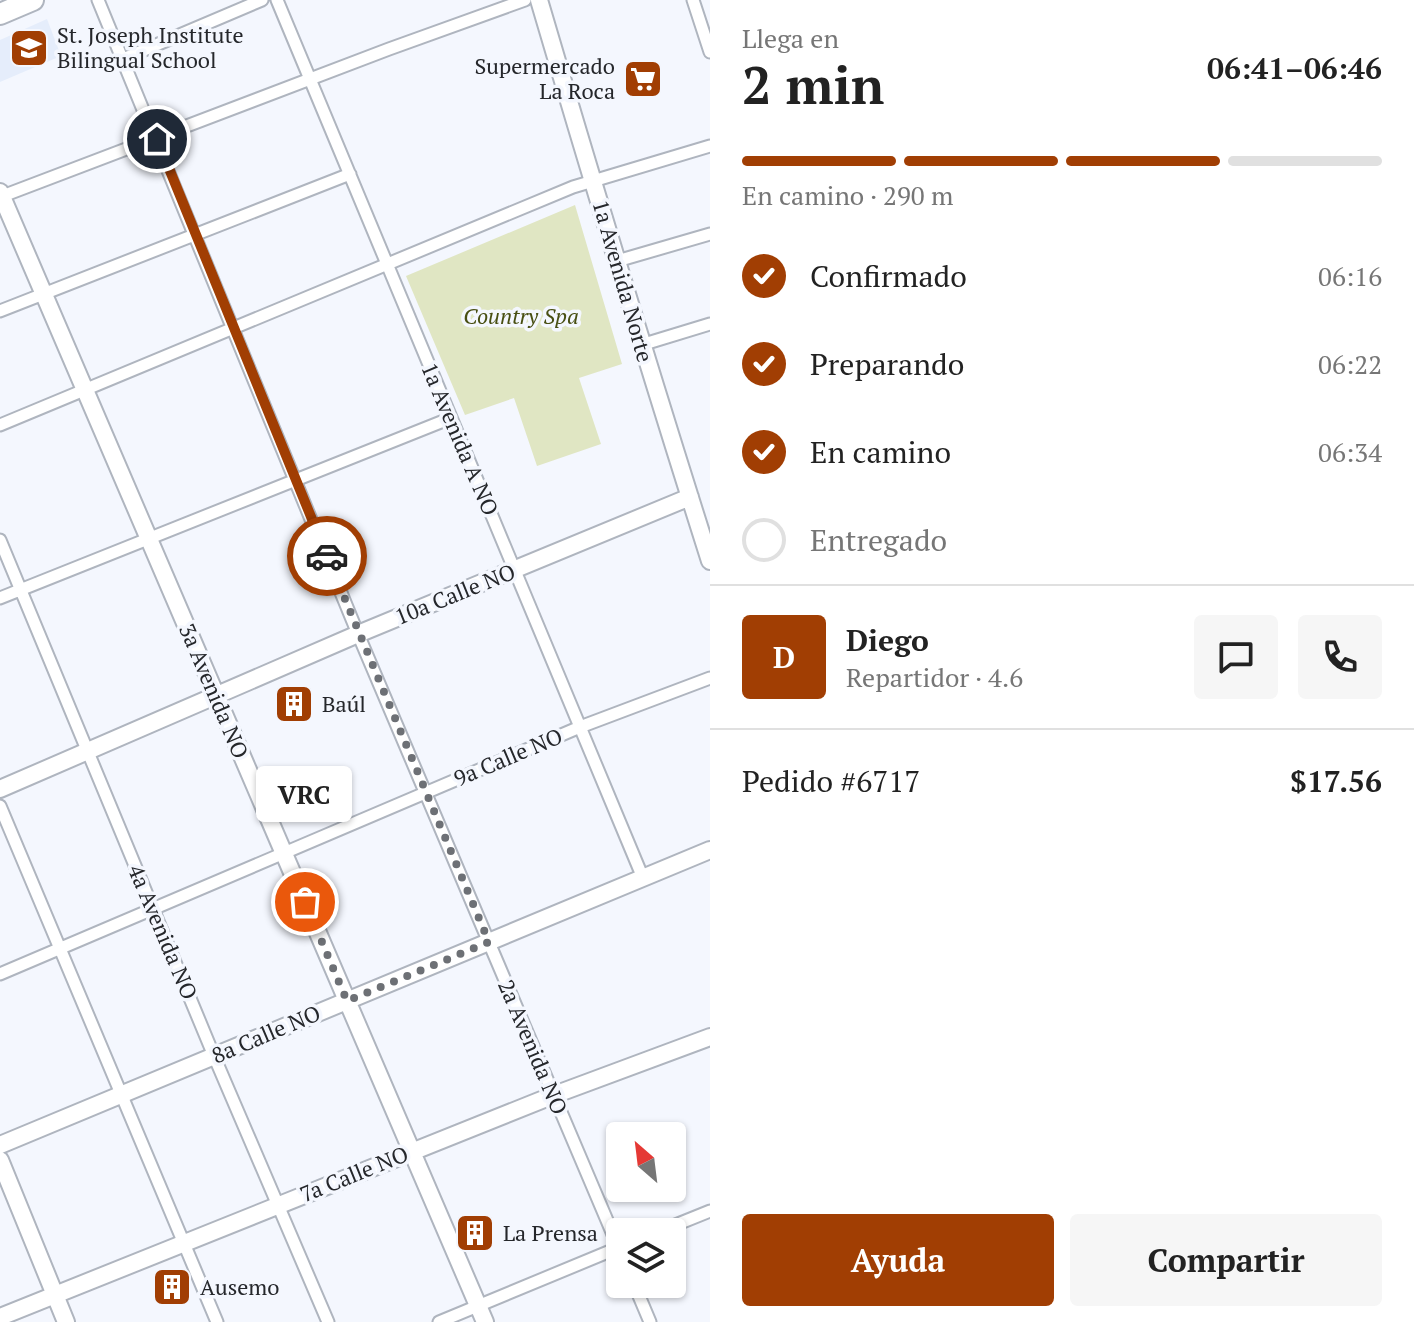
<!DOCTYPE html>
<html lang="es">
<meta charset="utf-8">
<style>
:root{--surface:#fff;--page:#f6f6f6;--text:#222;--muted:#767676;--line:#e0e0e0;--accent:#a13e03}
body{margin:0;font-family:"PT Serif",serif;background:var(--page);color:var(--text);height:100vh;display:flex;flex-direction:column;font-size:30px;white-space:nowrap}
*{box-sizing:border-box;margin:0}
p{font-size:26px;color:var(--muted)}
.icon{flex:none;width:44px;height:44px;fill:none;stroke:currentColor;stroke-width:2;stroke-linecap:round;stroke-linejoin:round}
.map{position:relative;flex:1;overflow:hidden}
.drawer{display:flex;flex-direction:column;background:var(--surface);width:704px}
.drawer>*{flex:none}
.needle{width:52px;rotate:332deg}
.controls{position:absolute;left:606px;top:1122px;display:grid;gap:16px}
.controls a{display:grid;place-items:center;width:80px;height:80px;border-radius:8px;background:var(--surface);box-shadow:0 2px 6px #0004;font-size:40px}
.pin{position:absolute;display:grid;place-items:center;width:68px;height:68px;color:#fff;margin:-34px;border:4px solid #fff;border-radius:50%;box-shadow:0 2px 8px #0007}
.courier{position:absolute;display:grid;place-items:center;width:80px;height:80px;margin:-40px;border:6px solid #a13e03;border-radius:50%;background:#fff;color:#222;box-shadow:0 2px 10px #0007}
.bubble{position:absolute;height:56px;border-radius:8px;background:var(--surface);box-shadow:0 2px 6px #0004;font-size:26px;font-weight:800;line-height:56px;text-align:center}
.summary em{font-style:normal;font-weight:800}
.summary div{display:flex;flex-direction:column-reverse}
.summary{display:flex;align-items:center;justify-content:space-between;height:136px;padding:0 32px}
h1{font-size:52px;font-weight:800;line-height:60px}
.bar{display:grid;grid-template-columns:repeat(4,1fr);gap:12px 8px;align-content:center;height:96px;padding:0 32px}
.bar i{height:10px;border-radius:6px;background:var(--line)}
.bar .on{background:var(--accent)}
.bar p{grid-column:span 4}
.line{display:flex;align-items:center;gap:20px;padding:0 32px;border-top:2px solid var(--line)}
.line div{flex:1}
.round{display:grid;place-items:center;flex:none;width:84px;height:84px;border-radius:8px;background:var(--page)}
ol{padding:0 32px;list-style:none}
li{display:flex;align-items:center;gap:24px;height:88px}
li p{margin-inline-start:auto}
li .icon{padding:8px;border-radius:50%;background:var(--accent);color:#fff;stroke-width:4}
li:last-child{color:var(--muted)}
li i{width:44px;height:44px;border:4px solid var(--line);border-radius:50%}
.action{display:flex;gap:16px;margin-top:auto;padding:16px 32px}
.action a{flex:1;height:92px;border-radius:8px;background:var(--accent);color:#fff;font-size:32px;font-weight:800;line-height:92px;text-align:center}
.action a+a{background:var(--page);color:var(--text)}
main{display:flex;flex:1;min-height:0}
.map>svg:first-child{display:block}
</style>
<main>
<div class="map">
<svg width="710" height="1322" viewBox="0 0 710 1322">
<rect width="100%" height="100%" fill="#f4f7fe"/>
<path fill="#e5edfb" d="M47,19L61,56L0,82V40Z"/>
<path fill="#e0e6c3" d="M575,205L622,364L579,378L601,444L537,466L514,398L465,415L406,276Z"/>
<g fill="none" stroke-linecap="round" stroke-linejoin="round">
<defs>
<path id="street" d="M98,0L358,634L620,1251
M277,0L643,878
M693,0L710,52
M123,59L262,0
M0,197L389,49L525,0
M617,261L710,234
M0,311L350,174
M641,345L710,324
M0,425L573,187L710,146
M0,540L214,1056L328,1322
M0,598L451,418
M0,806L217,1322
M0,974L580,727L710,678
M658,1232L710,1211
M634,1284L650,1322
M439,1322L620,1247"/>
<path id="secondary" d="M539,0C594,187 651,375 710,561
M0,192L485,1322
M0,789L358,634L690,497
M0,1145L710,850
M0,1160L66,1322
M0,1317L554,1095L710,1037"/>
<path id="highway" d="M0,14L33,0"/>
</defs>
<use href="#street" stroke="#afb5bf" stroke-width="15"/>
<use href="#secondary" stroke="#afb5bf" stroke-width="20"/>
<use href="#highway" stroke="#afb5bf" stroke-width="24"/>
<use href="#street" stroke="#fff" stroke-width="11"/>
<use href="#secondary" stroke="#fff" stroke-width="16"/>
<use href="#highway" stroke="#fff" stroke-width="20"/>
</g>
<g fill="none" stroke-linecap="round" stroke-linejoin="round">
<path stroke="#6d7075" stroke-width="8" stroke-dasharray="0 14.4" d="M305,902L347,1001L489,942L327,556"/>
<path stroke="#a13e03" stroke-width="10" d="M157,139L327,556"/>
</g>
<defs>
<symbol id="school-square" viewBox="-11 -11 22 22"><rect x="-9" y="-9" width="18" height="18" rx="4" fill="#a13e03" stroke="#f4f7fe"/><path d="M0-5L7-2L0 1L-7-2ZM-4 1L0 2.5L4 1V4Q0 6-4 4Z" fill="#fff"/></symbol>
<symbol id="supermarket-square" viewBox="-11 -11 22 22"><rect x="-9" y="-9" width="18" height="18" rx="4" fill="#a13e03" stroke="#f4f7fe"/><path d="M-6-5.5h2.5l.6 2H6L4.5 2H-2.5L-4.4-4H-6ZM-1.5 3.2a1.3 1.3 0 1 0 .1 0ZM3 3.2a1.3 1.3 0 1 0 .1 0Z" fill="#fff"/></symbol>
<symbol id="building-square" viewBox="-11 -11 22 22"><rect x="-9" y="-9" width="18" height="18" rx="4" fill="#a13e03" stroke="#f4f7fe"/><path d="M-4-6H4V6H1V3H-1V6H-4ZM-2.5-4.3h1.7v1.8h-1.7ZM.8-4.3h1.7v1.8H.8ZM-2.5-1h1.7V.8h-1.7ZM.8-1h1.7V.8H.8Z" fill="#fff"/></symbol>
</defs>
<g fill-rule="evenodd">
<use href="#school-square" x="7" y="26" width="44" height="44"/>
<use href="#supermarket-square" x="621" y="57" width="44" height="44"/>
<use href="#building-square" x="272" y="682" width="44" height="44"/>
<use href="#building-square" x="453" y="1211" width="44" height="44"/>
<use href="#building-square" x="150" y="1265" width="44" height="44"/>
</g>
<g text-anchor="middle" stroke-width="7" stroke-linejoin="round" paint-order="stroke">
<g font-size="22" fill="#25272b" stroke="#f4f7fe" text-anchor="start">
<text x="57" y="43">St. Joseph Institute<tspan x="57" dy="25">Bilingual School</tspan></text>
<text x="615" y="74" text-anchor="end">Supermercado<tspan x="615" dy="25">La Roca</tspan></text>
<text x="322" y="712">Baúl</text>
<text x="503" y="1241">La Prensa</text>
<text x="200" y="1295">Ausemo</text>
</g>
<g font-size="22" fill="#25272b" stroke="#f4f7fe">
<text transform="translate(623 281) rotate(74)" y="8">1a Avenida Norte</text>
<text transform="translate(460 439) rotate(67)" y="8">1a Avenida A NO</text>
<text transform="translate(455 594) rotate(-22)" y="8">10a Calle NO</text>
<text transform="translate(214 691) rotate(67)" y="8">3a Avenida NO</text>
<text transform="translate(508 757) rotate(-23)" y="8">9a Calle NO</text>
<text transform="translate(163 932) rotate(67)" y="8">4a Avenida NO</text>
<text transform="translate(266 1034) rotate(-23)" y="8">8a Calle NO</text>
<text transform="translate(533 1047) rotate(67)" y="8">2a Avenida NO</text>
<text transform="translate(354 1174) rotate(-22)" y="8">7a Calle NO</text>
</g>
<g font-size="22" font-style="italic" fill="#484f12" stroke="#f4f7fe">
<text x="521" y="324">Country Spa</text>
</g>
</g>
</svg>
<div class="controls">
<a><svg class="needle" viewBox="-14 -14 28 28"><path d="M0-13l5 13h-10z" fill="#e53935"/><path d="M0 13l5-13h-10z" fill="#767676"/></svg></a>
<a><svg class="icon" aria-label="layers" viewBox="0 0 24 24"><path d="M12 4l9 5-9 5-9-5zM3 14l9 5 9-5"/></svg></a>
</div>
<div class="pin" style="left:305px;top:902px;background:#ea580c"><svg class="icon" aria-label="bag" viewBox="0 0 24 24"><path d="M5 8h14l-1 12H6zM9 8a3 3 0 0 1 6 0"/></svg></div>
<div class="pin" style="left:157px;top:139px;background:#1f2937"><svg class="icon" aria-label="home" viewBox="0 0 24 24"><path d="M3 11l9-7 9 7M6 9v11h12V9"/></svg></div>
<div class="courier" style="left:327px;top:556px"><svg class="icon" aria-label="car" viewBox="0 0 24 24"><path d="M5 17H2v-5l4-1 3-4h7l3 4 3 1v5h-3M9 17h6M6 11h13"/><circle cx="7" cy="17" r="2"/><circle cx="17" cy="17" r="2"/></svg></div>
<div class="bubble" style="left:256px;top:766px;width:96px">VRC</div>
</div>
<section class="drawer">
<div class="summary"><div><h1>2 min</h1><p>Llega en</p></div><em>06:41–06:46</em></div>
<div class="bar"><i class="on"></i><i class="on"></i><i class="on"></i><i></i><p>En camino · 290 m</p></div>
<ol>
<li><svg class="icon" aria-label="check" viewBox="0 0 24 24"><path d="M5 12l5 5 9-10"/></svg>Confirmado<p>06:16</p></li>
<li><svg class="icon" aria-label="check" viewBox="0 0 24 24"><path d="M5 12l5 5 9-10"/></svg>Preparando<p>06:22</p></li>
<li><svg class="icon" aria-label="check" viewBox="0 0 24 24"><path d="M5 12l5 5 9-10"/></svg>En camino<p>06:34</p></li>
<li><i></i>Entregado</li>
</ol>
<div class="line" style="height:144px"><b class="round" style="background:var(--accent);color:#fff">D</b><div><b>Diego</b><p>Repartidor · 4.6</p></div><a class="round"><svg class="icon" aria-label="chat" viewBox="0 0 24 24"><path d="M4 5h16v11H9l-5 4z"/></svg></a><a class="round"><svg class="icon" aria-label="phone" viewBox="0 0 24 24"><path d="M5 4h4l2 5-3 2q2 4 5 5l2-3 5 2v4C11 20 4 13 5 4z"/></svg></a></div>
<div class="line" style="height:104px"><div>Pedido #6717</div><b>$17.56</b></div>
<div class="action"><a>Ayuda</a><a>Compartir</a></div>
</section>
</main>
